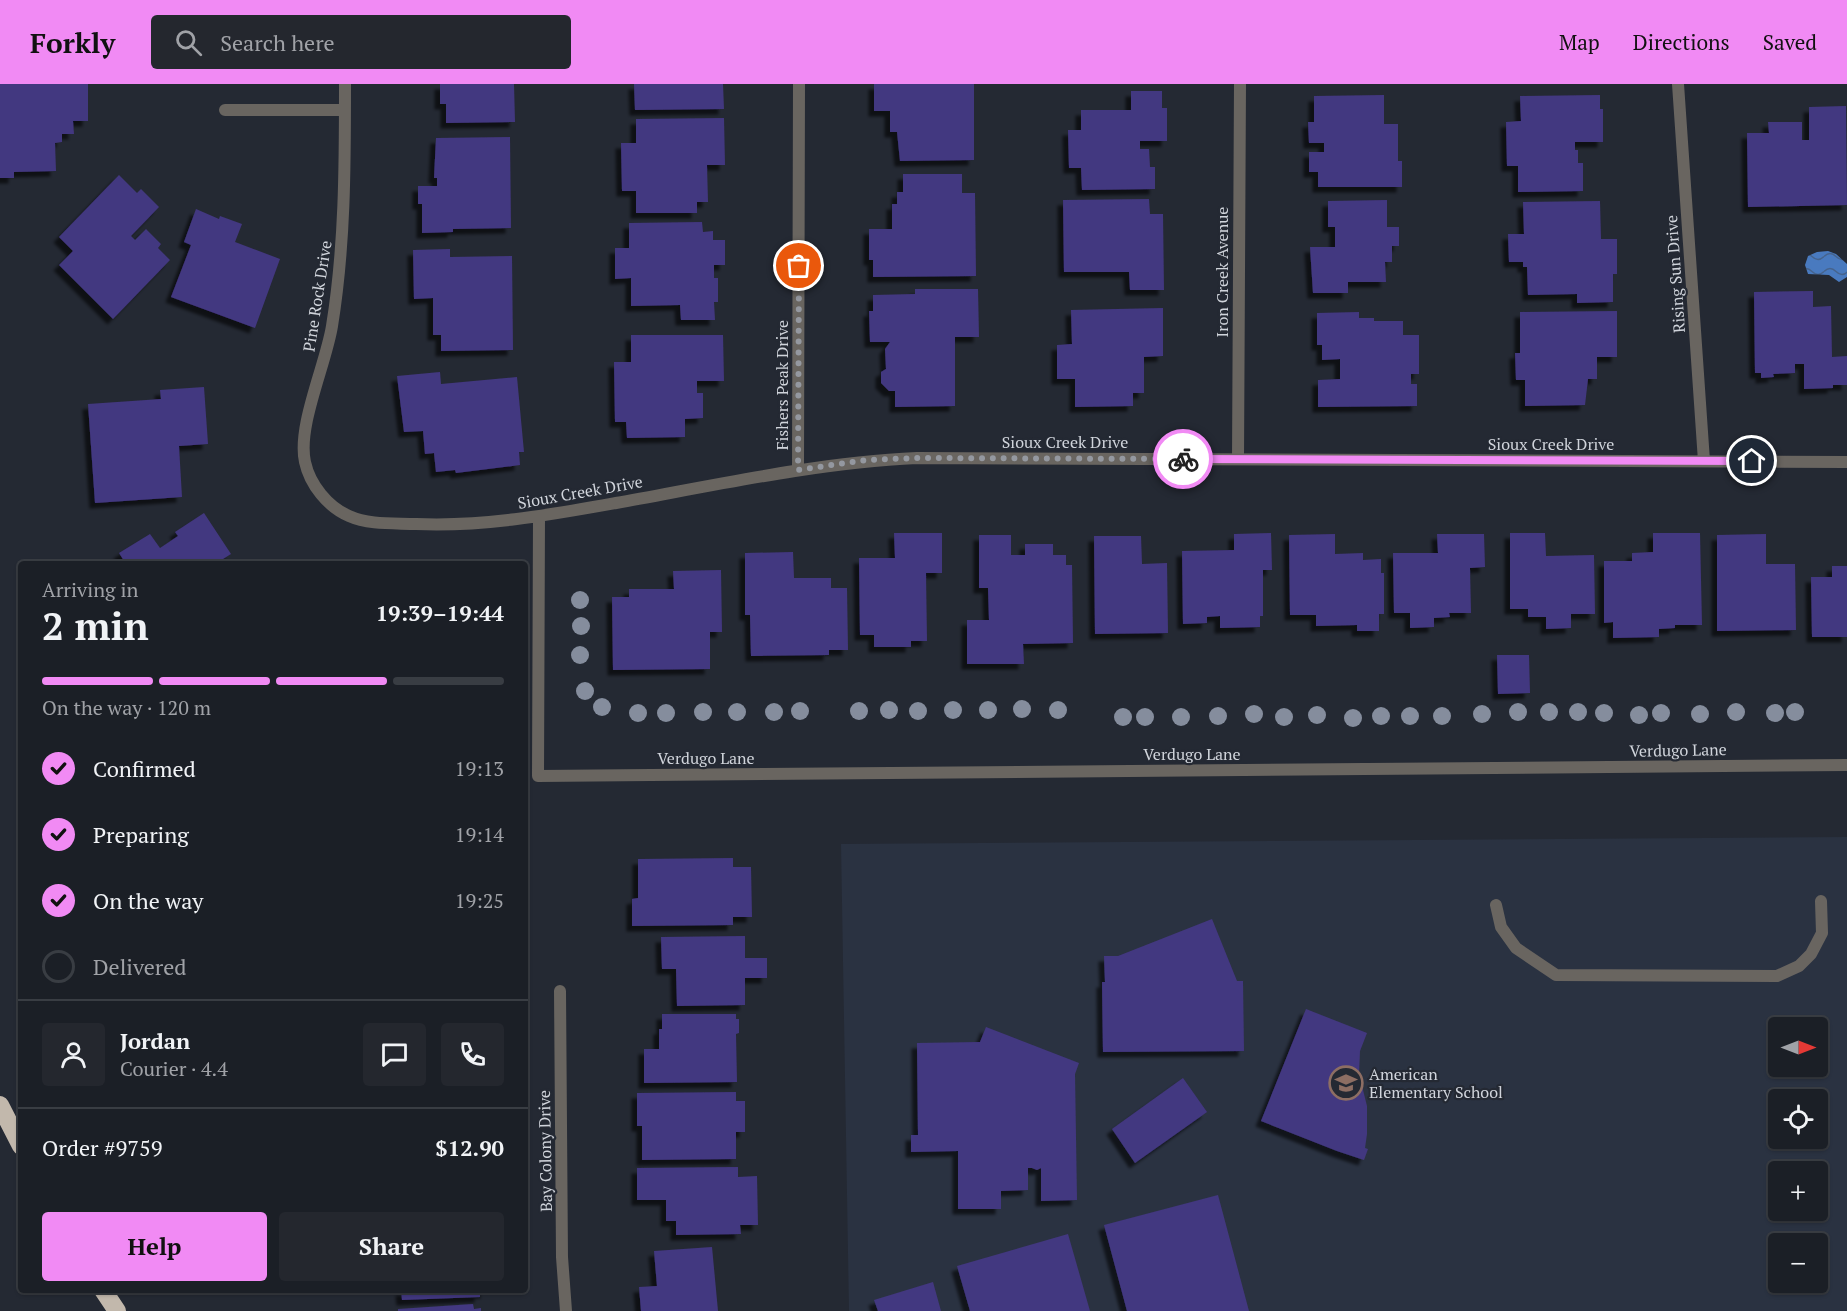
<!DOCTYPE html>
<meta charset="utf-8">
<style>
:root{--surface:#1b1f26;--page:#24272e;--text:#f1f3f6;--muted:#a0a2a7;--line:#393d43;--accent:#f18af4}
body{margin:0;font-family:"PT Serif",serif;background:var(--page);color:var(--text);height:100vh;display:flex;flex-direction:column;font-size:22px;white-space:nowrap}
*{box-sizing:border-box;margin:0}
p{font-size:20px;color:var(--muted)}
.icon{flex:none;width:33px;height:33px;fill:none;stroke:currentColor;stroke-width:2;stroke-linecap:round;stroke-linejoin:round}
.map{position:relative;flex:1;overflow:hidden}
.details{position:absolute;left:18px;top:477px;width:510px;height:732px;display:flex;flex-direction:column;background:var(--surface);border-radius:6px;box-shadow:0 2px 4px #0004,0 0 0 2px var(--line)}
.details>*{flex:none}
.needle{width:39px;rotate:90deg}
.fabs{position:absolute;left:1768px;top:933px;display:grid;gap:12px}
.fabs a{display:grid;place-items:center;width:60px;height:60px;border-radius:6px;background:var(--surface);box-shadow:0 2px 4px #0004,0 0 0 2px var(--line);font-size:30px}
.pin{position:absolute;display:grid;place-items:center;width:51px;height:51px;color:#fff;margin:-26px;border:3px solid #fff;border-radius:50%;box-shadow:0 2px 6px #0007}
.courier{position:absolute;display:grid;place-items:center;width:60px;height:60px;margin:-30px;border:4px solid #f18af4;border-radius:50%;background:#fff;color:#222;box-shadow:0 2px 8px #0007}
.head em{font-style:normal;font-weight:700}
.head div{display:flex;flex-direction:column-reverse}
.head{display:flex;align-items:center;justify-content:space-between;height:102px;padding:0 24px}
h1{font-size:39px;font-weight:700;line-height:45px}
.bar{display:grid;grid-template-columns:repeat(4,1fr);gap:9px 6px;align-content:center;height:72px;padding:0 24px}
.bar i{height:8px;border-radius:4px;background:var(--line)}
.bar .selected{background:var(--accent)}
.bar p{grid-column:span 4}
.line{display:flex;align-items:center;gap:15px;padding:0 24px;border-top:2px solid var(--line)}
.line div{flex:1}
.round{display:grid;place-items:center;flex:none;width:63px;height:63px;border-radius:6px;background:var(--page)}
ol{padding:0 24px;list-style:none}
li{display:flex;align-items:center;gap:18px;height:66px}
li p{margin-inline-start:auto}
li .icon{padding:6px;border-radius:50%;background:var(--accent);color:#111;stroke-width:4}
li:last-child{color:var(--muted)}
li i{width:33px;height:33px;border:3px solid var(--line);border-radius:50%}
.primary-button{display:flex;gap:12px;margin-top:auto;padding:12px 24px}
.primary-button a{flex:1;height:69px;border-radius:6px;background:var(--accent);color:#111;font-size:24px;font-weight:700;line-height:69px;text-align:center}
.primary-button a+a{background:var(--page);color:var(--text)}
header{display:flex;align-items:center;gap:36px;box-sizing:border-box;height:84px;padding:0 30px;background:var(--accent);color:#111}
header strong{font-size:28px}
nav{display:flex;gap:33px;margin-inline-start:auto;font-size:21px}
.search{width:420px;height:54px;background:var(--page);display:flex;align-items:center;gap:15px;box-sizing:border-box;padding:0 21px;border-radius:6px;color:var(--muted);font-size:22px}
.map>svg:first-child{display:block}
</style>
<header>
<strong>Forkly</strong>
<div class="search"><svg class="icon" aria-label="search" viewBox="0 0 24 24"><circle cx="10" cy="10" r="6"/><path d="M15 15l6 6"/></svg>Search here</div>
<nav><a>Map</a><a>Directions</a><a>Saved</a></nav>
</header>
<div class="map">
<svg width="1847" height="1227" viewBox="0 0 1847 1227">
<defs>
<pattern id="water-waves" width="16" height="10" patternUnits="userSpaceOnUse" patternTransform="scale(1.5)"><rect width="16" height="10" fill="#497abf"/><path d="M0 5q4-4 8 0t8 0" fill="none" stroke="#45638d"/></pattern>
<filter id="shadow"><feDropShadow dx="-5.5" dy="5.5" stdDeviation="1.5" flood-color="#0009"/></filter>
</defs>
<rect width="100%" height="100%" fill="#242933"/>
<path fill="#2a3241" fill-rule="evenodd" d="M1847,753V1227H849L841,760ZM1779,944H1818V982H1779ZM1779,1016H1818V1054H1779ZM1779,1088H1818V1126H1779ZM1779,1160H1818V1198H1779Z"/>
<path fill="url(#water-waves)" d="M1828,167L1836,170L1847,180V193L1839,198L1829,191L1808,190L1805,181L1808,172L1817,168Z"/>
<path fill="#433780" filter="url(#shadow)" d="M0,0H88V37H73L74,50H62V58L55,59L56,87L14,88V94H0Z
M440,0H514L515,38L446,39V20H440Z
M634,0H723L724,25L635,26Z
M874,0H974V76L900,77L897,48H890V27H874Z
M1131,7H1162V24H1167V57H1140V65H1149L1150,83H1155V105L1082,106L1081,84H1069L1068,46H1081V26H1131Z
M1384,11V40H1398V77H1402V103H1318V88H1309V68H1324V59H1309L1308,38H1314V12Z
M1600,11V25H1603V58H1575V66H1578V79H1583V107L1518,108V82H1507L1506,38L1521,37L1520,12Z
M1846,22L1847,121L1748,123L1747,49H1769L1768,38H1802V56H1809V23Z
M724,34L725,81H707L708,118H697V129H636V107H622L621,59H636V35Z
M510,53L511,144L453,145V148L422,149V120H418V102H437V94H434L436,54Z
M903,90H962V109H975L976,192L873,193V176H869V145H892V120H897V108H903Z
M119,91L137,109L141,105L159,123L131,152L135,156L146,145L161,160L158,164L170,176L113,235L59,181L73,167L59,153Z
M1149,115L1150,130H1163L1164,206H1130L1129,188H1064L1063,116Z
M1387,116V143H1399V162H1392V178H1385L1386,198H1348V209H1313L1310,163H1335V143H1328V117Z
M1600,117L1601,155H1617V190H1613V218L1577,219V210L1528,211L1527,183H1523V178H1509L1508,150H1524L1523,118Z
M196,125L219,135L220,132L242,140L235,158L280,175L255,244L171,213L191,161L184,158Z
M702,138L703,148L713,147V156H725V181H714V194H718V218H714L715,236H681L680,221L631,222V194L615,195V164H629V139Z
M450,165V173L512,172L513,266L441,267V251H433V214L414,215L413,166Z
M915,205H978L979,253H955V322L895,323V307H889L881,299V288L886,285L885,265L890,258H870L869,227H873V211L915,210Z
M1813,207V223L1831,222L1832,273L1847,272V301H1833V304L1804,305V280H1795V289L1773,290L1774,293L1761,294V289H1755L1754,208Z
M1163,224V272L1144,273V309H1133V322L1075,323V295H1057V261L1072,260L1071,226Z
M1617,227V273H1597V295H1588L1585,321L1525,322V296H1516L1515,269H1520V228Z
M1359,228V234H1374V237H1403V251H1419V290H1411V300H1417V322L1318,323V296L1340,295V275L1322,276V261H1317V229Z
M631,251H723L724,297H697V309H703V334L685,335V353L627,354L626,338H615L614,278H631Z
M440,288L441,300L517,293L524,368H519L520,381L456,389L455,386L436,388L434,369L425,370L423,347L404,348L397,292Z
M204,303L208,360L179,362L182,413L95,419L88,320L161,315L160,306Z
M204,429L231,470L215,480H126L119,469L150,450L160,464L178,452L175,448Z
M894,449H942V489H926L927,557H911V563H874V551H860L859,474H895Z
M1271,449L1272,486H1263V532H1260V543L1220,544V532L1207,533V539L1183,540L1182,467L1234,466V450Z
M1510,449H1545L1546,472L1594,471L1595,530H1571V544L1546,545V533H1528V525H1510Z
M1653,449H1700L1702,541H1675V544L1659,545V553L1613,554V538L1604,539V477H1632V469L1653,468Z
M1335,450V470L1363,469V476L1381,475V489H1384V530H1379V547H1357V541L1316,542V531H1290L1289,451Z
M1437,450H1484L1485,483L1470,484L1471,529H1449L1450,533L1434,534V543L1410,544V529H1394L1393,469H1438Z
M1766,450V480H1795L1796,546L1717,547V451Z
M979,451H1011V471H1025V460H1053V471H1066V481H1072L1073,559L1023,560L1024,580H967V536H989L988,504H979Z
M1094,452H1141L1142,480L1167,479L1168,549L1095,550Z
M793,468L794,494H831V504H847L848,566H829V571L751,572L750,531H745V469Z
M1832,482H1847V553H1812L1811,493H1832Z
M721,486L722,548H710V585L613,586L612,513H629V505H674L673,487Z
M1497,571H1529L1530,609L1498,610Z
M733,774V783H751L752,833H733V841L632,842V815L638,814V775Z
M1212,835L1237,897H1243L1244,967L1103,968L1102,898H1105L1104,872H1118Z
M745,852V874H767V894H745V921L677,922L676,885H662L661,853Z
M1306,925L1367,949L1360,967L1359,990L1367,1022V1050L1365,1064L1368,1065L1364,1076L1337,1067L1261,1037Z
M662,930H736V935H739V949L736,950L737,998L644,999V965H659V945H662Z
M986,943L1079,979L1075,990L1077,1116L1041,1117V1084L1037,1086L1032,1084H1028V1106L1001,1107V1125H958V1067L911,1068V1051H918L917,959L980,958Z
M1183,994L1207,1028L1135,1079L1112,1045Z
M736,1008V1017H745V1048H736V1075L642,1076V1042H637V1009Z
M738,1083V1093L757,1092L758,1141H740L741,1150L676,1151V1137H666V1116H637V1084Z
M1218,1111L1249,1227H1127L1104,1141Z
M1068,1150L1090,1227H970L957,1182Z
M712,1163L718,1227H641L639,1203L657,1202L654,1167Z
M933,1198L941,1227H878L874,1216Z
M401,1206H486V1209H480V1213L402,1216Z
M473,1220L474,1225L481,1224V1227H398V1225Z"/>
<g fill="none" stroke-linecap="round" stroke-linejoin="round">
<path stroke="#696560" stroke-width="12" d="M1496,821L1501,843L1516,864L1556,891L1777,892L1799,882L1811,870L1822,849L1821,817"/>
<path stroke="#696560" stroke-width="12" d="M345,0C345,81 345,162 332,242C326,280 297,342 305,378C310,401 328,423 349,432C369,441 394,439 416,440C483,443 549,431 616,419C716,401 815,379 917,374L1847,378
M1678,0L1704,377
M225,26H345
M1238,375L1240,0
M798,386L799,0
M539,433L538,692L1847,681
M560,907L562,1173L566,1227"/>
<path stroke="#c2b8ac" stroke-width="18" d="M0,1021L21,1062
M103,1206L117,1227"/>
</g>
<g fill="#858d9d">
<circle cx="580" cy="516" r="9"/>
<circle cx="581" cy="542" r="9"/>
<circle cx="580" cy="571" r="9"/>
<circle cx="585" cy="607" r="9"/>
<circle cx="602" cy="623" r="9"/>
<circle cx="1022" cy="625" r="9"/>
<circle cx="889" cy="626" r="9"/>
<circle cx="953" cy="626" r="9"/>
<circle cx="988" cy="626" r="9"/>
<circle cx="1058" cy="626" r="9"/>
<circle cx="800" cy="627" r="9"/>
<circle cx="859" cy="627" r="9"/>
<circle cx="918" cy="627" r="9"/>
<circle cx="703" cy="628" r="9"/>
<circle cx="737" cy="628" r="9"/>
<circle cx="774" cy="628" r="9"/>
<circle cx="1518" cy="628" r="9"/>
<circle cx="1549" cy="628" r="9"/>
<circle cx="1578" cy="628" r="9"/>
<circle cx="1736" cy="628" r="9"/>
<circle cx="1795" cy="628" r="9"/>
<circle cx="638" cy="629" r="9"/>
<circle cx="666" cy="629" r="9"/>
<circle cx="1604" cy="629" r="9"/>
<circle cx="1661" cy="629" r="9"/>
<circle cx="1775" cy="629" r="9"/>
<circle cx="1254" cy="630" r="9"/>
<circle cx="1482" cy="630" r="9"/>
<circle cx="1700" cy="630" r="9"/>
<circle cx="1317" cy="631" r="9"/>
<circle cx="1639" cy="631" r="9"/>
<circle cx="1218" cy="632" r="9"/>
<circle cx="1381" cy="632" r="9"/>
<circle cx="1410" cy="632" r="9"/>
<circle cx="1442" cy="632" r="9"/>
<circle cx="1123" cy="633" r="9"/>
<circle cx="1145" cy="633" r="9"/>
<circle cx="1181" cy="633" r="9"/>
<circle cx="1284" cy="633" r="9"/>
<circle cx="1353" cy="634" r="9"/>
</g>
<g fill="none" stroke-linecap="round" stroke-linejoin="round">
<path stroke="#9498a0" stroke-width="6" stroke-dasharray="0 10.8" d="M799,182L798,386L866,376L917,374L1183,375"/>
<path stroke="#f18af4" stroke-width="8" d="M1183,375L1752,377"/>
</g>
<defs>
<symbol id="school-ring" viewBox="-11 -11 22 22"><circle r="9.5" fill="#242933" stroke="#8d6e63" stroke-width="1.5"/><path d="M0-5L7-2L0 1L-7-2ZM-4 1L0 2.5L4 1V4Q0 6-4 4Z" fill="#8d6e63"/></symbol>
</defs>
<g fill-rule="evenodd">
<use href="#school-ring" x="1327" y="980" width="38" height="38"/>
</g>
<g text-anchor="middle" stroke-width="4.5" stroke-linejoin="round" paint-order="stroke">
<g font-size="16" fill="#d0d4db" stroke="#242933">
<text transform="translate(1222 188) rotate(-90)" y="6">Iron Creek Avenue</text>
<text transform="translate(1675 190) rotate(-94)" y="6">Rising Sun Drive</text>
<text transform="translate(317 212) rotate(-81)" y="6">Pine Rock Drive</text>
<text transform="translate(782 301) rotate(-90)" y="6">Fishers Peak Drive</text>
<text x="1065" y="364">Sioux Creek Drive</text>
<text x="1551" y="366">Sioux Creek Drive</text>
<text transform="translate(580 408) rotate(-10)" y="6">Sioux Creek Drive</text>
<text transform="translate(1678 666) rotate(-1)" y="6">Verdugo Lane</text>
<text x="1192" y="676">Verdugo Lane</text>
<text x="706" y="680">Verdugo Lane</text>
<text transform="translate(545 1067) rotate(-91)" y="6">Bay Colony Drive</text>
</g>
<g font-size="16" fill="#d0d4db" stroke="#242933" text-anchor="start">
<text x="1369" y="996">American<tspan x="1369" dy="18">Elementary School</tspan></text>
</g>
</g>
</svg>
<div class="fabs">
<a><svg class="needle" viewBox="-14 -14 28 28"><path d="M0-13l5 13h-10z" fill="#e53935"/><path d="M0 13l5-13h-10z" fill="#a0a2a7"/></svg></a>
<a><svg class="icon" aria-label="locate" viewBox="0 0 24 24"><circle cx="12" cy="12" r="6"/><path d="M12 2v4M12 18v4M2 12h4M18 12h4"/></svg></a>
<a>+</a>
<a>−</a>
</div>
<div class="pin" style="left:799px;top:182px;background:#ea580c"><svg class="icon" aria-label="bag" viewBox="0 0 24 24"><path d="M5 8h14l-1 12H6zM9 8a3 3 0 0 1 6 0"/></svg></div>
<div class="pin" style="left:1752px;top:377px;background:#1f2937"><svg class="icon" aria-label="home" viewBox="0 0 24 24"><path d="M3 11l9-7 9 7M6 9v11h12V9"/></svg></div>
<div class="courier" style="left:1183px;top:375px"><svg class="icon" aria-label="bike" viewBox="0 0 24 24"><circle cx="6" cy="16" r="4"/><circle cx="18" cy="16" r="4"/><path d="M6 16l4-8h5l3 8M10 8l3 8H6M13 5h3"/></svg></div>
<section class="details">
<div class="head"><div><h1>2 min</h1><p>Arriving in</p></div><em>19:39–19:44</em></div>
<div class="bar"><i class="selected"></i><i class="selected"></i><i class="selected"></i><i></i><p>On the way · 120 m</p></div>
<ol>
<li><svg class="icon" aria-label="check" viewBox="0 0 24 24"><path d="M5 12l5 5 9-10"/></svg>Confirmed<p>19:13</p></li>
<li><svg class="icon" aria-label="check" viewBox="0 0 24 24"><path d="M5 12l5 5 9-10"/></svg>Preparing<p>19:14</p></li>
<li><svg class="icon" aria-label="check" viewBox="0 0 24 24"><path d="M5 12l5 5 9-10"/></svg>On the way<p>19:25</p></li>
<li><i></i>Delivered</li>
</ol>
<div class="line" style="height:108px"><a class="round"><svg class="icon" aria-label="person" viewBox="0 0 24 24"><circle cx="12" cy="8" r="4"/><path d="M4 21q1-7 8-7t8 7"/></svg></a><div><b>Jordan</b><p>Courier · 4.4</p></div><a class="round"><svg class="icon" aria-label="chat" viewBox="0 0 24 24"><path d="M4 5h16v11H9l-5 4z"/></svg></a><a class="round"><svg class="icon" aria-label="phone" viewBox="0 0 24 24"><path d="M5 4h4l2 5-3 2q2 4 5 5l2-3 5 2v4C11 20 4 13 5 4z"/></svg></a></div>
<div class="line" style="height:78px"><div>Order #9759</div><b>$12.90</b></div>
<div class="primary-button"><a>Help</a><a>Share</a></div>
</section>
</div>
